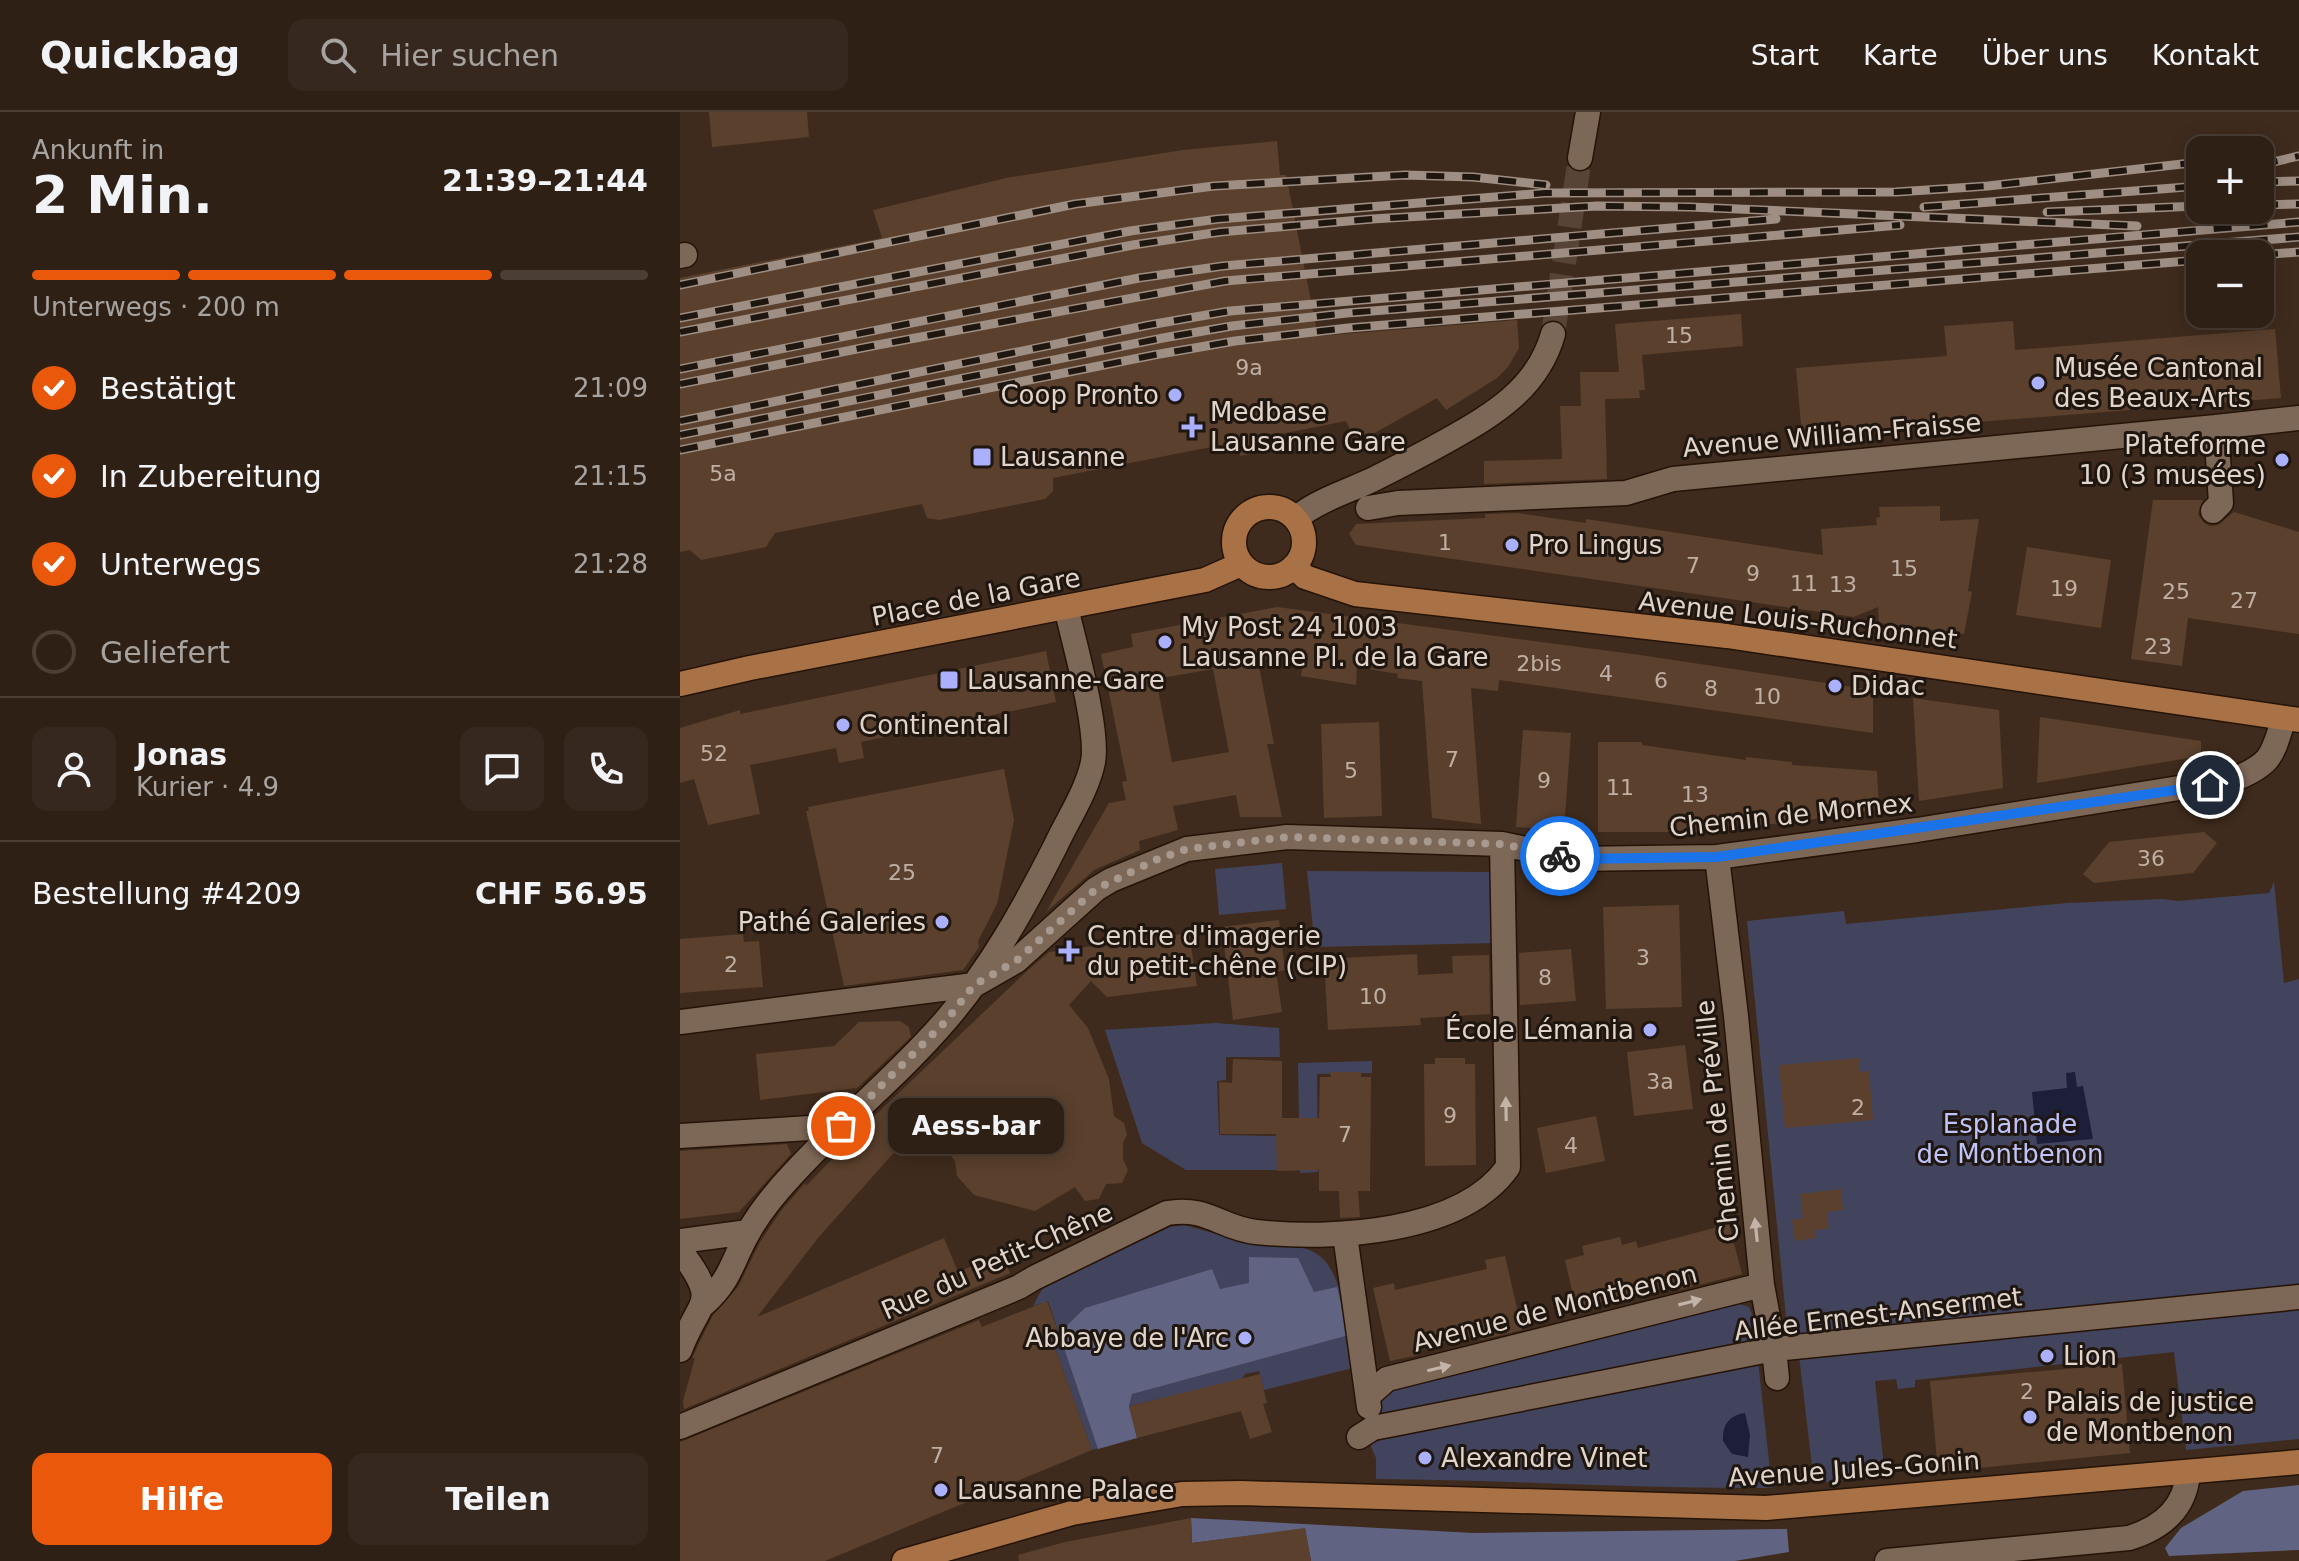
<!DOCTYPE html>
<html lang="de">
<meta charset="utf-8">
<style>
:root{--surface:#2f2016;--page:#37281f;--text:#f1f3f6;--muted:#a7a3a1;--line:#4a3e35;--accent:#ea580c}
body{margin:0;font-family:"DejaVu Sans",sans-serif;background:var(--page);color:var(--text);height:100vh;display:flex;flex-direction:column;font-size:30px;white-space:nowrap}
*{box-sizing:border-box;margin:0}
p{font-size:26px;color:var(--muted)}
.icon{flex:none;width:44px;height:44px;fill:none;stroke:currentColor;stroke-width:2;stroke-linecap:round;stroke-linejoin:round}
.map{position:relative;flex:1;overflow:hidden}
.sheet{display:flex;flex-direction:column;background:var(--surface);width:680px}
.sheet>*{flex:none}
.controls{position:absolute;left:1506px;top:24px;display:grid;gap:16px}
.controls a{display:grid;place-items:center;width:88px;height:88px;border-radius:16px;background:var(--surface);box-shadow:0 4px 20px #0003,0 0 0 2px var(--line);font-size:40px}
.pin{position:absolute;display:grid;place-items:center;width:68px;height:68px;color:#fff;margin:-34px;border:4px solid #fff;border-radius:50%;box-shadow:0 2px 8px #0007}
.courier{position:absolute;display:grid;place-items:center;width:80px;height:80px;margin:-40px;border:6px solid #1a73e8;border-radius:50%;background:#fff;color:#222;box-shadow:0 2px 10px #0007}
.bubble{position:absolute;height:56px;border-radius:16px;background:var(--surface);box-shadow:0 4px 20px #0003,0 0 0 2px var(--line);font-size:26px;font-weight:800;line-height:56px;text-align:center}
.overview em{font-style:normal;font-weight:800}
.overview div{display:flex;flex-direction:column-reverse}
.overview{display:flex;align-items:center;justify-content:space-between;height:136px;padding:0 32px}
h1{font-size:52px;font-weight:800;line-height:60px}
.bar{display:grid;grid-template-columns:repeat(4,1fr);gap:12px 8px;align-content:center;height:96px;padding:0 32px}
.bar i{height:10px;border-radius:6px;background:var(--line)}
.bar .current{background:var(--accent)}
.bar p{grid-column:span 4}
.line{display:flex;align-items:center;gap:20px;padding:0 32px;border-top:2px solid var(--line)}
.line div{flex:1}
.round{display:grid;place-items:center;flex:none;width:84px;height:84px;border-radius:16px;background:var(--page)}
ol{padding:0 32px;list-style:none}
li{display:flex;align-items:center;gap:24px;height:88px}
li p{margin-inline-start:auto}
li .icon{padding:8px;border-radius:50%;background:var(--accent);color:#fff;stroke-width:4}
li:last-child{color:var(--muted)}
li i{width:44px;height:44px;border:4px solid var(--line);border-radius:50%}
.button{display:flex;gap:16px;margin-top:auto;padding:16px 32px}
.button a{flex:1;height:92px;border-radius:16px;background:var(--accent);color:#fff;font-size:32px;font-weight:800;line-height:92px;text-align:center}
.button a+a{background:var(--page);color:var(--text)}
header{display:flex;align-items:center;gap:48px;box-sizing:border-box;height:112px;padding:0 40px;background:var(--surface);border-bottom:2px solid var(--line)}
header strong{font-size:38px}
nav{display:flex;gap:44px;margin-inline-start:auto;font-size:28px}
.search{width:560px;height:72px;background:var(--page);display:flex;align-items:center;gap:20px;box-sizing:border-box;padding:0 28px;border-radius:16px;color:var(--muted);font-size:30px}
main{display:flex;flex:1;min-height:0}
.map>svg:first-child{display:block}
</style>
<header>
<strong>Quickbag</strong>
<div class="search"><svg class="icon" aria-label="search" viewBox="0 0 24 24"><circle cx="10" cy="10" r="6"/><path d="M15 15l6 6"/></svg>Hier suchen</div>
<nav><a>Start</a><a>Karte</a><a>Über uns</a><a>Kontakt</a></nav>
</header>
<main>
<section class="sheet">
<div class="overview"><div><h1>2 Min.</h1><p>Ankunft in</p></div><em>21:39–21:44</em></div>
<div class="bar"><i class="current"></i><i class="current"></i><i class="current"></i><i></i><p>Unterwegs · 200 m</p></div>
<ol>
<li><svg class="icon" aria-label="check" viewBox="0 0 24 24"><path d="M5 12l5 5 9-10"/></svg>Bestätigt<p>21:09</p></li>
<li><svg class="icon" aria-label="check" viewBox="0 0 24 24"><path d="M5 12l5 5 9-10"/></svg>In Zubereitung<p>21:15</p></li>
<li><svg class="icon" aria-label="check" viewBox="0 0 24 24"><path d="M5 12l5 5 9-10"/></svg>Unterwegs<p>21:28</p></li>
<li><i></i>Geliefert</li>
</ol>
<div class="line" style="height:144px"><a class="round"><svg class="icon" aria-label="person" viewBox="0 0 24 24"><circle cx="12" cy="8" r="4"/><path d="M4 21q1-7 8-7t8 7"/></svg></a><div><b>Jonas</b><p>Kurier · 4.9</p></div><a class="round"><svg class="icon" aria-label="chat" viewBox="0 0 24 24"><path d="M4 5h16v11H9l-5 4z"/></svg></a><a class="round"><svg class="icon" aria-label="phone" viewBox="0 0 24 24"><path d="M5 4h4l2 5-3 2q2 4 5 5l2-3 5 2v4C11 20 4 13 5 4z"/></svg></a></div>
<div class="line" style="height:104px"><div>Bestellung #4209</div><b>CHF 56.95</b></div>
<div class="button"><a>Hilfe</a><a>Teilen</a></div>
</section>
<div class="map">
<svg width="1619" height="1449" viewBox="0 0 1619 1449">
<rect width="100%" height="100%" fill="#3f2b1d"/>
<path fill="#42445e" d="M602,751L606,797L539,803L535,757Z
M627,759L813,760L816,831L635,835Z
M1594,770L1604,871L1619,867V1327L1506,1338L1494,1240L1235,1268V1275L1218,1277L1216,1267L1195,1269L1205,1365L1134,1371L1116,1218L1108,1211L1106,1205L1067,809L1164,799L1166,812L1387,791L1483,787L1498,789L1589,781Z
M536,911L599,916L600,945H546V968L537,969L539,1023L596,1024L609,1058H506L462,1031L425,918Z
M692,949V961L637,962L638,1060L620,1061L618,951Z
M504,1113C526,1119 547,1125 570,1130C592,1134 623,1129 641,1145C665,1166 669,1227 673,1256L584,1278L579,1259L565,1262L562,1267L449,1294L457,1326L412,1338L371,1225L379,1221L368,1189L353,1194L363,1175L490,1115Z
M1056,1191L1069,1195L1073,1204L1092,1376C960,1377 828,1368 696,1367V1346L690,1332L703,1327L701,1285L706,1278L865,1241Z"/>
<path fill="#606381" d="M569,1145L618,1146L634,1180L657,1175L669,1223L452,1282L449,1294L457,1326L418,1337L379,1221L405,1196L532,1157L540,1177L569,1171Z
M1619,1373V1438L1489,1444L1485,1436L1501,1416L1563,1379Z
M511,1406L794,1421L1107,1417L1109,1440L1055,1449H631L625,1417L512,1431Z"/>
<path fill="#1d1e38" d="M1395,960L1397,975L1403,974L1413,1027L1357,1032L1352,980L1387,976L1386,961Z
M1065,1301L1070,1323L1068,1345L1052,1342L1043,1329C1042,1313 1049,1303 1065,1301Z"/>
<path fill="#5a402d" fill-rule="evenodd" d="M29,0H127L129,25L32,35Z
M597,29L600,63H606L638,224L837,208L839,236L828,255L817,266L766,298L757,286L682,328L673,324L666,309L596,323L599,337L560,344L557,330L373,366V379L365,387L259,408L247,406L242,392L95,421L86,435L21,448L10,438L0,440V166L202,126L193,98L326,66L503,38Z
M1061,202L1063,234L962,243L965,278H959L960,286L925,287L927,367L804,372V349L882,347L880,294H901L900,260H939L935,212Z
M1333,209L1335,238L1595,217L1601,286L1122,324L1116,256L1267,244L1264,214Z
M1473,388H1523L1518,402L1523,410L1530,414L1538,413L1554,400L1619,420V522L1508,506L1502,554L1451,547Z
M1260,394V409L1299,407L1288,479L1292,480L1284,522L1199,511L1198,495L1174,505L676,433L669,422L676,412L805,406V402L838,401L906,411V407L1143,443L1141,417L1197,413L1196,406L1200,405L1199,395Z
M1347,435L1431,448L1421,516L1336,503Z
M597,495L960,543L1193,578V621L819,568L818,579L791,576L801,712L752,706L742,569L717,566L718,562L677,555L676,573L621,564L623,547L601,544L578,549L594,632H587L602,705H560L556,683L493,694L498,718L459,729L460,738L414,758L366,800L429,691L446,688L442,670L447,669L421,542L453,535L451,522ZM533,557L549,640L492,650L476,567Z
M366,539L376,590L181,630L184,646L159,651L156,636L70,653L80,702L28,713L14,667L0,671V616L60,598V602Z
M1233,586L1319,598L1323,676L1239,689Z
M1360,605L1521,629V644L1357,671Z
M699,610L702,704L644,706L641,612Z
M843,618L891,621L884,718L836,715Z
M918,630H962V633L1066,648V645L1112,650V653L1197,659L1199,697L1108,711L1037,715L1036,719L991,722V720H918Z
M324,657L334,708L317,792L298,829L299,835L283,858L164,874L126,699H129L128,695Z
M1524,720L1537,731L1513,761L1414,771L1403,762L1429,730Z
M999,793L1002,895L926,897L923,795Z
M599,808L605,858L596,860L602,900L553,908L542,815Z
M509,821L517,874L427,885L411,869L389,893L408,916L429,967L434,1004L444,1011L447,1023L443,1031V1047L448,1058L442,1071L426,1072L419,1087L405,1089L395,1075L355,1099L294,1083L277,1064L275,1049L242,1009L138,1126L77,1205L264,1126L278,1160L322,1141L330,1161L4,1297L3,1289L15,1246H12L21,1227L33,1203L58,1175L80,1130L100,1100L125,1071L126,1074L186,1012L346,860L369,840Z
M63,822L64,830L79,829L83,875L0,881V827Z
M891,837L896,889L840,893L839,841Z
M737,842L738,863L773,861L772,844L809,843L810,902L740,906L741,913L648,918L644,847Z
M220,909L229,915L231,925L177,976L80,988L76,942L154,934L179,910Z
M1005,933L1013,997L954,1004L947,940Z
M755,946H785V952H795L796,1053L745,1054L744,952H755Z
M1179,946L1180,960L1189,959L1193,1008L1105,1016L1099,953Z
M553,947L602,949V1006H639L640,965H651L650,960H681V965H691L690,1079H678L680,1105L660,1106L659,1079H639V1058L597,1059L596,1022H540L539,970L552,971Z
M916,1004L925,1049L866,1061L857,1016Z
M107,1032L111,1042L59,1100L0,1107V1039Z
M1161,1077L1163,1098L1147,1100L1149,1116L1135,1118L1136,1126L1115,1129L1112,1108L1123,1106L1120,1082Z
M1049,1112L1062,1162L999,1178L997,1173L896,1196L885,1148L904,1143L902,1134L940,1125L942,1133L956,1129L958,1136Z
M825,1144L842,1218L801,1228L800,1223L738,1237L739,1243L710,1249L693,1176L714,1171L715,1178L807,1157L805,1148Z
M367,1189L379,1221L371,1225L412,1338L145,1449H0V1330L299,1208L302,1215Z
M1442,1252L1450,1341L1258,1360L1250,1269Z
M580,1262L587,1291L583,1292L592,1320L570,1327L561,1299L457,1326L449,1294Z
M511,1406L512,1431L625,1416L631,1449H339L338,1443L385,1430Z"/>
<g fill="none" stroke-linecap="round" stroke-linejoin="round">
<path stroke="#574437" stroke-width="24" stroke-dasharray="24 12" stroke-linecap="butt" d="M873,222L900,46"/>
<defs>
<path id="minor" d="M900,46L908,0
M0,144L5,143
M1536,315L1619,306
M688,396L718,391L946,381L993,367L1536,315L1541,391L1533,399
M616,406C639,388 666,380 692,368C718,355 743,342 768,328C814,302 858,276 873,222
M1037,745L1056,904L1082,1173L1094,1237L1097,1266
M0,910L294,873L336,849L416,777L431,768L507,737L607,725L822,732L893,747L1037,745L1237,718L1555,667C1593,651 1592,643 1604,606
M0,1024L161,1014
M665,1123L689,1295
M0,1129L68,1120
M0,1138C41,1193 20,1185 0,1238
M24,1192C51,1168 52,1149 68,1121C79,1101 97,1079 112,1063C161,1009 219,963 266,908C311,856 345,794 376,733C388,707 407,679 413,650C419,617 394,531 386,495
M688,1284L707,1267L1082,1173
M0,1315L339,1175L354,1166L487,1101C528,1094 540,1116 576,1120C651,1128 781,1122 828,1055L822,732
M679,1325L693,1316L714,1312L1094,1237L1619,1185
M1207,1449L1449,1426C1482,1416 1506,1396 1508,1360"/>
<path id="major" d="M554 430a35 35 0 1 1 70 0a35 35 0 1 1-70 0Z
M614,454L625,465L675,482L1047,524L1619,608
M0,572L70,556L525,468L561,452
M224,1449L392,1401L502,1382L560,1381L1086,1396L1619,1350"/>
</defs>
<use href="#minor" stroke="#251306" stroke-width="27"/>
<use href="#major" stroke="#251306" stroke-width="27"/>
<use href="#minor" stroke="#7d6757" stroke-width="24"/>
<use href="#major" stroke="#a97246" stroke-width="24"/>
<defs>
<path id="rail" d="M1580,53L1619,44
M1580,70L1619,69
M1580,93L1619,92
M1244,95L1520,74
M1367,100L1520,94
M1580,143L1619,140
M0,173L395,92L534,74L725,63L793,65L866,73
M0,206L450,119L538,107L865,81L1216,80L1308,74L1520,50
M0,220L453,133L540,120L692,107L917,94L1010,95L1457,114
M0,257L459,166L543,154L1096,107
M0,272L192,234L545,169L1220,113
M0,309L469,213L550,199L1619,110
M0,323L483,226L552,214L667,201L1619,125
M0,338L474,243L555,229L668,216L1520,148"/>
</defs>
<use href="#rail" stroke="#9e8e83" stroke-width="9"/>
<use href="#rail" stroke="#1f1610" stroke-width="6" stroke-dasharray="18" stroke-linecap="butt"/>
</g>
<defs><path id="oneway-solid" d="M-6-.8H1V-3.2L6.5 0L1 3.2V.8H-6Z" transform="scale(2)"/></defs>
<g fill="#c3b3a8">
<use href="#oneway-solid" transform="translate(826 997) rotate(-91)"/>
<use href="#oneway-solid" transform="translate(1076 1118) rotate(-96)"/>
<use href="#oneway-solid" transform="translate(1010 1190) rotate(-14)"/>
<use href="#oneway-solid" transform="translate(759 1256) rotate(-13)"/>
</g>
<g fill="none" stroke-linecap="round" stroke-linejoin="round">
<path stroke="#a8998e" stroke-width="8" stroke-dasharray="0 14.4" d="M161,1014L266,909L294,873L336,849L416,777L478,747L507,737L607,725L822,732L880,744"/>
<path stroke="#1a73e8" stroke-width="10" d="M880,744L893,747L1037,745L1530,673"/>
</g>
<g fill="#aab0fb" stroke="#1f1610" stroke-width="3">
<circle cx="1358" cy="271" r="8"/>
<circle cx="495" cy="283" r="8"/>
<path d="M508 303h8v8h8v8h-8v8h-8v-8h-8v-8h8z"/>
<rect x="292" y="335" width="20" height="20" rx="4"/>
<circle cx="1602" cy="348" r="8"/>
<circle cx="832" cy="433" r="8"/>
<circle cx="485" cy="530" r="8"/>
<rect x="259" y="558" width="20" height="20" rx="4"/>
<circle cx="1155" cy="574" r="8"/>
<circle cx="163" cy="613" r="8"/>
<circle cx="262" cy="810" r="8"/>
<path d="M385 827h8v8h8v8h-8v8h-8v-8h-8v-8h8z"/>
<circle cx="970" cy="918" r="8"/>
<circle cx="565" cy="1226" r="8"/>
<circle cx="1367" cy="1244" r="8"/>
<circle cx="1350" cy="1305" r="8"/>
<circle cx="745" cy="1346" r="8"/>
<circle cx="261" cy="1378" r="8"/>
</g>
<g text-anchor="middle" stroke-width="6" stroke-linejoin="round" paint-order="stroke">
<g font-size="22" fill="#bfafa4">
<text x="999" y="231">15</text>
<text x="569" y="263">9a</text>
<text x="43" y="369">5a</text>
<text x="765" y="438">1</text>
<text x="1013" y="461">7</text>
<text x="1224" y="464">15</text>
<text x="1073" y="469">9</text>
<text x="1124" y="479">11</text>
<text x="1163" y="480">13</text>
<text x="1384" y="484">19</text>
<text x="1496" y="487">25</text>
<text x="1564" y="496">27</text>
<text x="1478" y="542">23</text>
<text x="859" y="559">2bis</text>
<text x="926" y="569">4</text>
<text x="981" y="576">6</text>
<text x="1031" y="584">8</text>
<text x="1087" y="592">10</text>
<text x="34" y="649">52</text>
<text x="772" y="655">7</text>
<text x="671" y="666">5</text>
<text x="864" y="676">9</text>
<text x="940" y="683">11</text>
<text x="1015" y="690">13</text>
<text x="1471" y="754">36</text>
<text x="222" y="768">25</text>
<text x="963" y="853">3</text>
<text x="51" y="860">2</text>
<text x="865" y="873">8</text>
<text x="693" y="892">10</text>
<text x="980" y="977">3a</text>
<text x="1178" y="1003">2</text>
<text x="770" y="1011">9</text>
<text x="665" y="1030">7</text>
<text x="891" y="1041">4</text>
<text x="1347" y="1287">2</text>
<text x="257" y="1351">7</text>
</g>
<g font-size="26" fill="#e1d4cb" stroke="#1f1610" text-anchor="start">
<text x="1374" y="265">Musée Cantonal<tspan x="1374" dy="30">des Beaux-Arts</tspan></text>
<text x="479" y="292" text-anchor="end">Coop Pronto</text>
<text x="530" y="309">Medbase<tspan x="530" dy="30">Lausanne Gare</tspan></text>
<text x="1586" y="342" text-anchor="end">Plateforme<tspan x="1586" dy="30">10 (3 musées)</tspan></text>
<text x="320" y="354">Lausanne</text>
<text x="848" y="442">Pro Lingus</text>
<text x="501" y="524">My Post 24 1003<tspan x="501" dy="30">Lausanne Pl. de la Gare</tspan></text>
<text x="287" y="577">Lausanne-Gare</text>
<text x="1171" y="583">Didac</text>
<text x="179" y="622">Continental</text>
<text x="246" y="819" text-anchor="end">Pathé Galeries</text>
<text x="407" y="833">Centre d'imagerie<tspan x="407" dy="30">du petit-chêne (CIP)</tspan></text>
<text x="954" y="927" text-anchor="end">École Lémania</text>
<text x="549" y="1235" text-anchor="end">Abbaye de l'Arc</text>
<text x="1383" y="1253">Lion</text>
<text x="1366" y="1299">Palais de justice<tspan x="1366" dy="30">de Montbenon</tspan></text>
<text x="761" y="1355">Alexandre Vinet</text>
<text x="277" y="1387">Lausanne Palace</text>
</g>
<g font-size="26" fill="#e1d4cb" stroke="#1f1610">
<text transform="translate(1152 323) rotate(-5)" y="9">Avenue William-Fraisse</text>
<text transform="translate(296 485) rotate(-11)" y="9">Place de la Gare</text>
<text transform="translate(1118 508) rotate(7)" y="9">Avenue Louis-Ruchonnet</text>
<text transform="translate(1111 703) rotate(-6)" y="9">Chemin de Mornex</text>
<text transform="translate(1037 1009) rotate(-96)" y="9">Chemin de Préville</text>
<text transform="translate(317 1149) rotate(-24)" y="9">Rue du Petit-Chêne</text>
<text transform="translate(875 1196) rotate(-14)" y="9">Avenue de Montbenon</text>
<text transform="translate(1198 1202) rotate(-7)" y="9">Allée Ernest-Ansermet</text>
<text transform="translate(1174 1357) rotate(-4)" y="9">Avenue Jules-Gonin</text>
</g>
<g font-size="26" fill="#bec3fa" stroke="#1f1610">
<text x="1330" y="1021">Esplanade<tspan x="1330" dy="30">de Montbenon</tspan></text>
</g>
</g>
</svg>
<div class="controls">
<a>+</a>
<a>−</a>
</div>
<div class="pin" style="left:161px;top:1014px;background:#ea580c"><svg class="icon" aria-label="bag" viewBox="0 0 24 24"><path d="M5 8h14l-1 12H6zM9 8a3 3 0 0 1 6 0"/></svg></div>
<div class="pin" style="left:1530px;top:673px;background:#1f2937"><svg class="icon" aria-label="home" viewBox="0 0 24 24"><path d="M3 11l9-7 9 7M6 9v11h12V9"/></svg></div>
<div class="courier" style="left:880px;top:744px"><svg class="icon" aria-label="bike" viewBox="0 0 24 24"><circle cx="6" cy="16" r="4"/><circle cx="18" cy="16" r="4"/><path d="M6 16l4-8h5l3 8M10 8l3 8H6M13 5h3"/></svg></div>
<div class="bubble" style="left:208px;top:986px;width:176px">Aess-bar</div>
</div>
</main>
